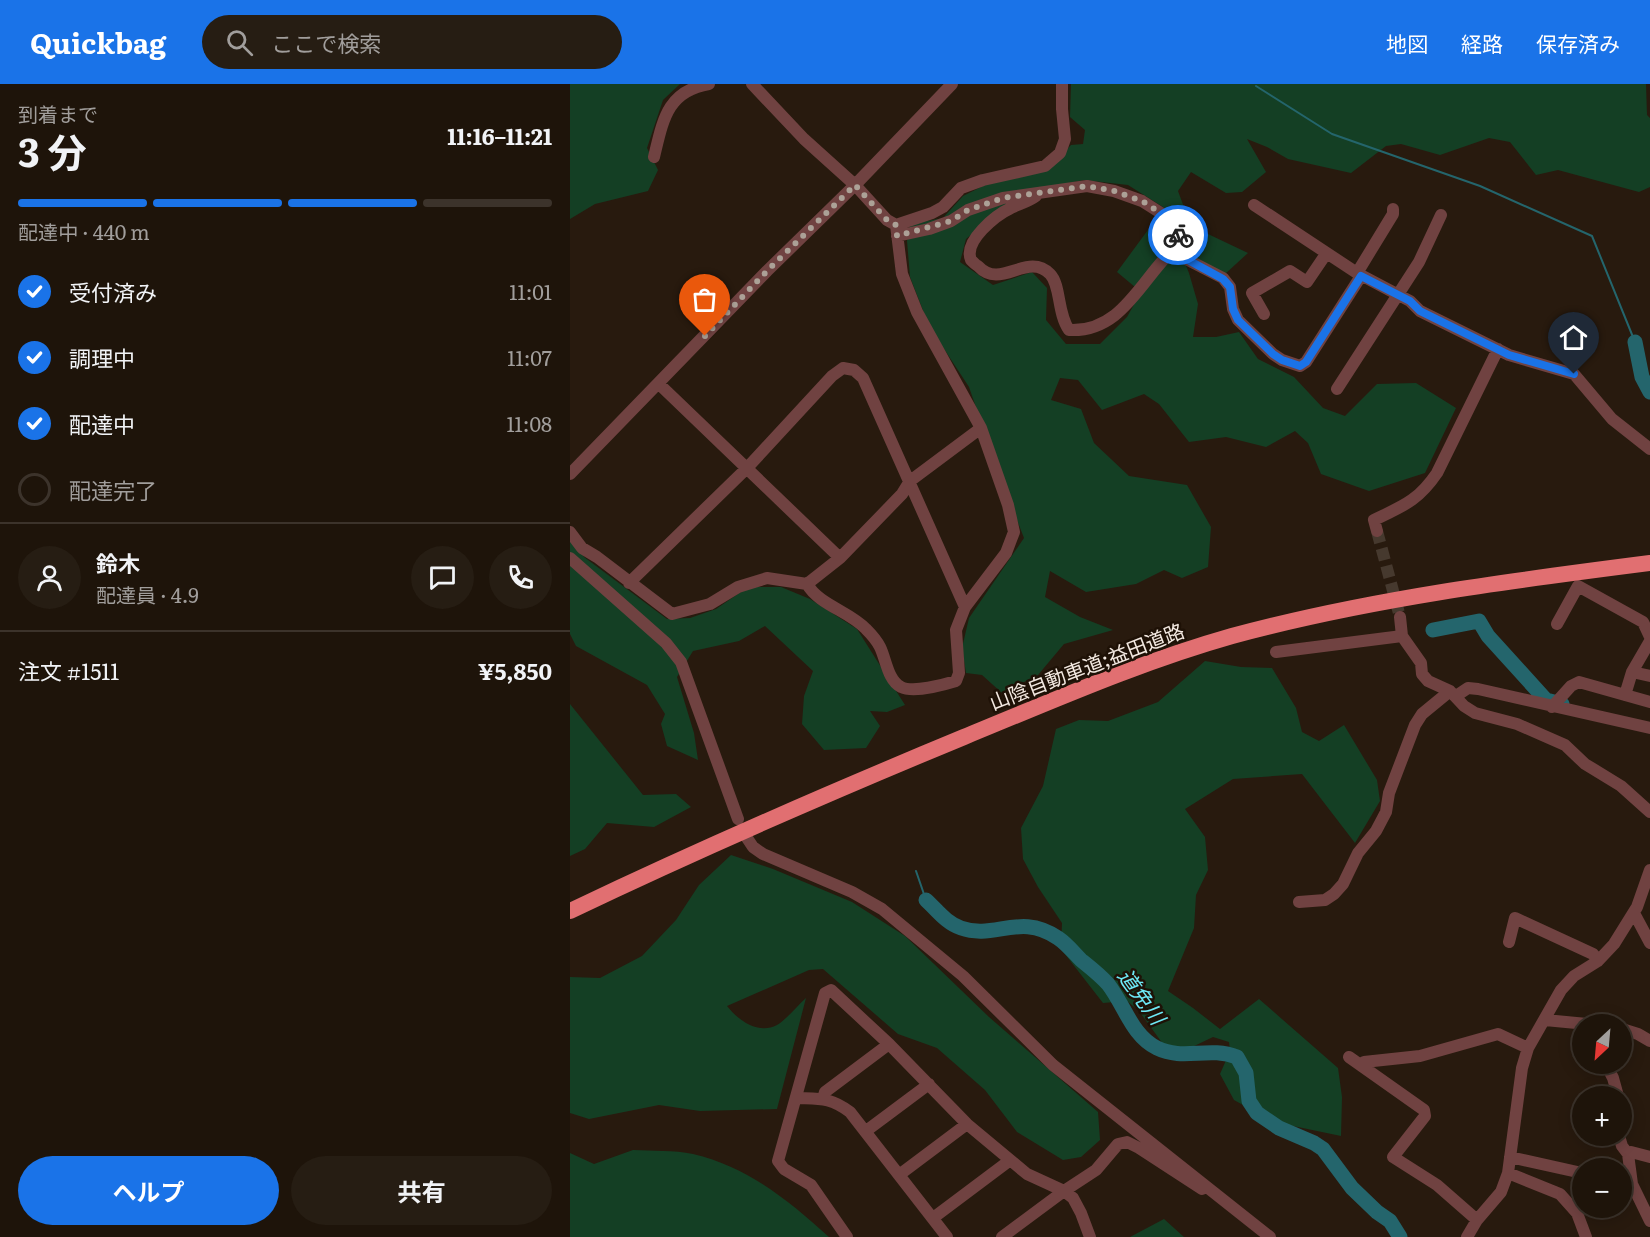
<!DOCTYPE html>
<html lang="ja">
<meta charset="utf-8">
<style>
:root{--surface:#1e140a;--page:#261d13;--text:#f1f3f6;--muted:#a19e9c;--line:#3c332b;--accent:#1a73e8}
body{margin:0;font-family:Literata,"Noto Sans JP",serif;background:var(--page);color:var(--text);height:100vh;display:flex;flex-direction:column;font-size:22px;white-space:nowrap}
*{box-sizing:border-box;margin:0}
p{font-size:20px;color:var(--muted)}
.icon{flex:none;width:33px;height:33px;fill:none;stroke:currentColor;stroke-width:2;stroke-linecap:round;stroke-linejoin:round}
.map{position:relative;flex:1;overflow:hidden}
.drawer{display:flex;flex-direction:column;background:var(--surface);width:570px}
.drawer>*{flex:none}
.needle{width:39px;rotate:206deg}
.tools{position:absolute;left:1002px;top:930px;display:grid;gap:12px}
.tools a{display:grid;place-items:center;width:60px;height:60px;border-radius:50%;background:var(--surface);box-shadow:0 3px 15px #0003,0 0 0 2px var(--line);font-size:30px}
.pin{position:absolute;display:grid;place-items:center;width:51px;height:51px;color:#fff;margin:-62px -26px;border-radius:50% 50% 50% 0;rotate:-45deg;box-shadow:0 0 6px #0007}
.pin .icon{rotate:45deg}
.courier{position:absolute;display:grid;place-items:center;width:60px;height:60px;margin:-30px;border:4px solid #1a73e8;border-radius:50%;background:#fff;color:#222;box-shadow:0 2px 8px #0007}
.overview em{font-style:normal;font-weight:700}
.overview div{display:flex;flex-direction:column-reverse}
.overview{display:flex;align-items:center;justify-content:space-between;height:102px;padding:0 18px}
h1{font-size:39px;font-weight:700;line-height:45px}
.bar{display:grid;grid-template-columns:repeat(4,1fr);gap:9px 6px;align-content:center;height:72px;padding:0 18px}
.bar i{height:8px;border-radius:4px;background:var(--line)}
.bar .on{background:var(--accent)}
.bar p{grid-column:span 4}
.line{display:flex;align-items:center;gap:15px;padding:0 18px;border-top:2px solid var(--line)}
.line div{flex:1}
.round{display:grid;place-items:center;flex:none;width:63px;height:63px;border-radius:32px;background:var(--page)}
ol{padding:0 18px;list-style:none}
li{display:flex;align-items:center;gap:18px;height:66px}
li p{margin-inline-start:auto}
li .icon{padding:6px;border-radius:50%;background:var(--accent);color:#fff;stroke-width:4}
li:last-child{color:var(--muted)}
li i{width:33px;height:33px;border:3px solid var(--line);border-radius:50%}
.cta{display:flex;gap:12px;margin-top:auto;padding:12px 18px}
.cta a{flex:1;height:69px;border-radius:36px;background:var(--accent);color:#fff;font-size:24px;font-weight:700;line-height:69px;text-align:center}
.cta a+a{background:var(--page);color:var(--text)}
header{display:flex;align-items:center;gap:36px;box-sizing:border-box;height:84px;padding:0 30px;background:var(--accent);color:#fff}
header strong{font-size:28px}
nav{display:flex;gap:33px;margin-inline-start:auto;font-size:21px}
.search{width:420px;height:54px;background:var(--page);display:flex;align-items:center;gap:15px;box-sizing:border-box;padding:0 21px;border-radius:33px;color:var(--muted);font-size:22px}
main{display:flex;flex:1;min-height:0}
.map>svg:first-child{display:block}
</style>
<header>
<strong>Quickbag</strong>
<div class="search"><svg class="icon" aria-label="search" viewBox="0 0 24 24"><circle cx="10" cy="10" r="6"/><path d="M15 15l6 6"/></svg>ここで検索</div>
<nav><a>地図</a><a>経路</a><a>保存済み</a></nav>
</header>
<main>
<section class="drawer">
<div class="overview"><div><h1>3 分</h1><p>到着まで</p></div><em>11:16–11:21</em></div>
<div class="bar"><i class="on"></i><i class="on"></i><i class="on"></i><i></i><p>配達中 · 440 m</p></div>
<ol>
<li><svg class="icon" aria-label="check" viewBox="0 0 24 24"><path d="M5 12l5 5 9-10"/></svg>受付済み<p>11:01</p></li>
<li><svg class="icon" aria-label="check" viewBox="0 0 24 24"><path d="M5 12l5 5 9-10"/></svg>調理中<p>11:07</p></li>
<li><svg class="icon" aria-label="check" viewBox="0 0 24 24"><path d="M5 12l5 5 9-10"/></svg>配達中<p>11:08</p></li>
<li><i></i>配達完了</li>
</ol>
<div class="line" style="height:108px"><a class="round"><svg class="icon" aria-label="person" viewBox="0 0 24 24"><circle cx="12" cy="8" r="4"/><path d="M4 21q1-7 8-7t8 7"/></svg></a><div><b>鈴木</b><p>配達員 · 4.9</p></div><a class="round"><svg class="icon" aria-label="chat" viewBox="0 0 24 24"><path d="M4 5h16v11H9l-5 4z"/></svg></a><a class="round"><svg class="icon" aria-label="phone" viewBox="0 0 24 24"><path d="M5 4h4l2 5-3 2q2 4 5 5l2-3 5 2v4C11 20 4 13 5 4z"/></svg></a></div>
<div class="line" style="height:78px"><div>注文 #1511</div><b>¥5,850</b></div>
<div class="cta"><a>ヘルプ</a><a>共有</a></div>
</section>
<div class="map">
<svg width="1080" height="1153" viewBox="0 0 1080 1153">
<rect width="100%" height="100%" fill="#281a0e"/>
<path fill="#143f24" d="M0,0H110L93,16L77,64L88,86L78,107L25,120L0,135Z
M501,0H1076L1077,31L1080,34V103L1069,108L988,86L966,91L940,58L919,54L870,71L831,60L816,62L781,89L718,75L697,63L677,55L696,88L672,108L656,109L621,88L608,107L615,126L638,150L678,169L655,190L624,174L614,149L593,123L558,101L514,96L483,102L436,121L396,155L390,178L423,201L462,188L477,204L476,236L496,260H530L557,233L571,208L547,188L586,135L601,145L619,189L628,220L623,253H646L669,248L688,275L724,293L753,324L775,332L807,300L846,299L886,324L855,389L799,407L751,390L738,359L725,347L696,363L656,353L619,358L589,320L574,310L532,326L508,296L490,294L481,316L511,325L524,359L559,392L617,401L641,443L638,483L612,494L594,486L566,500L516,508L480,487L475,513L510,533L543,546L494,560L468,591L432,609L412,591L396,589L392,564L399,534L454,454L429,390L399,303L359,242L340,193L337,157L340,140L373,134L393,112L423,97L479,84L501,61L513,60L515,46L500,33Z
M0,453L14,473L97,535L120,534L146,525L178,503H211L240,515L287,545L335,621L317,628L300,627L310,642L296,664L254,666L232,640L234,612L243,587L195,542L169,557L123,567L107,593L124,649L128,676L97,662L91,640L95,630L77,601L6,562L0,550Z
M635,577L671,583L702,584L726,624L732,648L749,657L774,641L807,696L810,717L785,759L732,690L663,695L615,725L635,753L638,786L626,811L624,844L598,907L623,924L650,945L689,915L768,984L772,1013L771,1052L704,1038L664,1016L650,990L660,967L659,958L643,953L618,965L593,960L569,927L557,917L533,919L491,865L492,839L468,803L453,775L451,744L473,702L486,645L509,636L538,637L588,618Z
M0,620L73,711L106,710L121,723L84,743L37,739L15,765L0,772Z
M161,771L203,785L282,818L335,852L419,933L528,1028L530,1056L511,1073L493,1076L447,1048L415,1006L367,964L328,950L253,885L239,886L157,922C168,936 188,951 207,941C217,935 227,922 236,914L207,1025L130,1027L89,1021L19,1035L0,1029V893L30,894L72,872L106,836L129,801Z
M63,1066C82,1067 104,1066 123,1070C178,1083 218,1116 259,1153H0V1069L24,1080Z
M594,1135L614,1153H560Z"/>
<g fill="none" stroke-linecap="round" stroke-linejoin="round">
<path stroke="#24656c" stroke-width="2" d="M686,2L762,50L910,102L1022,152L1065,258
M346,787L356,816"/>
<path stroke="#24656c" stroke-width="15" d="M1065,258L1072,293L1080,308
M863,546L909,537L918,552L976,616L992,620
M356,816C367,826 376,839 391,844C425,856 450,828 488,854C497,860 504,869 511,876C521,884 530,891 538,900C555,922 562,952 587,964C613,977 639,962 667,973L676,989L679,1017L687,1029L709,1044L744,1059L753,1065L782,1104L807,1128L820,1137L830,1153"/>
<path stroke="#46392e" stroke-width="12" stroke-dasharray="12 6" stroke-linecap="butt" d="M807,447L830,533"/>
<path stroke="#704241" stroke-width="12" d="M182,0L234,55L285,101L317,136L326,141
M84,73C93,36 97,7 139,0
M466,112C458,118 449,120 441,124C426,131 393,157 401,176C402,177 407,182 408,182C431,207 457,167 480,190C491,201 487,229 499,246C555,249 573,189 611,158
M684,121L787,189L840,217L850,227L939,271L1004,290L1042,335L1080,365
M326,141L362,129L373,123L391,104L413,96L475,82L490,69L495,55L492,25V0
M327,152L359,145L381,137L398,126L433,114L517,102L544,107L572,117L594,131L605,143L618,176L653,194L660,203L663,225L668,236L703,270L712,276L730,282L736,278L791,192
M787,189L823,130V125
M694,230L682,209L720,187L737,198L756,170
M89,300L270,474
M767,305L849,178L871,131
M0,390L197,187L285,101L382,0
M807,447L804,436C833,422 848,417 867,389L928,265
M0,448L12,464L27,473L102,530L140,520L168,503L197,494L237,500C249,521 279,527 296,545C301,550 307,557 310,563C316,575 318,597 331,603C343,609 373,601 386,597L389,589L386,546L395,523L436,469L444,448L438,421L411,344L347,228L332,190L326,141
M0,474L96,559L111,578L168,735
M59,499L177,384L262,292L273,284L284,286L293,294L395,523
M237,500L270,474L332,410L340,397L411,344
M830,533L832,552
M987,540L1008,502L1073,538L1080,553
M706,568L832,552L851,579L852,590L858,597L880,607L894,622L905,629L947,640L995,661L1015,680L1051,702L1080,728
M1062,588L1080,592
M1055,611L1062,588L1080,557
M886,612L898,604L908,605L1080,644
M982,623L1001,602L1009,598L1080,618
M177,754L183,763L193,770L282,808L312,825L393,892L483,981L700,1153
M729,818L755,816L764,810L773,800L788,769L806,747L816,728L819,709L845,641L852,630L880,607
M1064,829L1080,859
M939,858L945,834L1023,870L1028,877
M975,936L1017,940
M1052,945L1068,950L1080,957
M779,973L854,1026L855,1032L823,1073L867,1101L907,1136
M1036,980L1043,994L1048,1012
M792,982L794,978L850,972L928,950L958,964
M226,1014C250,1015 260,1013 280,1028L377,1153
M253,1015L255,1008L319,960
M296,1047L359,1000
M1049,1052L1052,1062L1058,1070L1062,1100L1080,1137
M1058,1070L1061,1068L1080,1073
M940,1073L1012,1089
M938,1089L990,1110L1007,1129L1016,1153
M329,1091L397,1040
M363,1134L439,1077
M277,1153L241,1101L214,1085L208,1077L255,909L261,906L319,960L397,1040L457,1090L494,1107L503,1114L511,1129L520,1153
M432,1153L494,1107L526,1086L548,1060L557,1058L569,1064L632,1105
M897,1153L907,1136L931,1108L938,1089L952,984L958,964L991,906L1004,892L1028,877L1044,860L1067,823L1080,786"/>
<path stroke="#e16f71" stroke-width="16" d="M0,827C130,765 261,708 394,653C482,617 570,578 662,552C799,515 939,497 1080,479"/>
</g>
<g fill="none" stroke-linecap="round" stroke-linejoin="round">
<path stroke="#aca197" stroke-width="6" stroke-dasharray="0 10.8" d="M135,252L197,187L285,101L317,136L326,141L327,152L381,137L398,126L433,114L517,102L544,107L572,117L594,131L605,143L608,151"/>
<path stroke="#1a73e8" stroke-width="8" d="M608,151L618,176L653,195L660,203L663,225L668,236L703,270L712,276L730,282L736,278L791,192L840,217L850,227L939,271L1004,290"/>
</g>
<g text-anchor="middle" stroke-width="5" stroke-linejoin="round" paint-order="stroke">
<g font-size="20" fill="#f3e9e1" stroke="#1e1106">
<text transform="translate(517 583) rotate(-21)" y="7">山陰自動車道;益田道路</text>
</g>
<g font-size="21" font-style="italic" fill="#6eeaf7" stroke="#1e1106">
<text transform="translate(571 913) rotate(54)" y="7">道免川</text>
</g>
</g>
</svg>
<div class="tools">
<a><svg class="needle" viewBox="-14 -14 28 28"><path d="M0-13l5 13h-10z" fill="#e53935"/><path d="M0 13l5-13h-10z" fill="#a19e9c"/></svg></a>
<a>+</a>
<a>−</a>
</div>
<div class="pin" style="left:135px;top:252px;background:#ea580c"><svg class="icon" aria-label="bag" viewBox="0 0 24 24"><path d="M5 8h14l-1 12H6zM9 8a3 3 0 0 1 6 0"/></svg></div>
<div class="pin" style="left:1004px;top:290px;background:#1f2937"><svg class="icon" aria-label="home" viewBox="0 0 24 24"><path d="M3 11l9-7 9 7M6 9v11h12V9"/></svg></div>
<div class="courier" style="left:608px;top:151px"><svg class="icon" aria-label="bike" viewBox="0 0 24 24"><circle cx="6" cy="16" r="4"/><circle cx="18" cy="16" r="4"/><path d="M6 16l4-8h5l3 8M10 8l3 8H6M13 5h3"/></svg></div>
</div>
</main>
